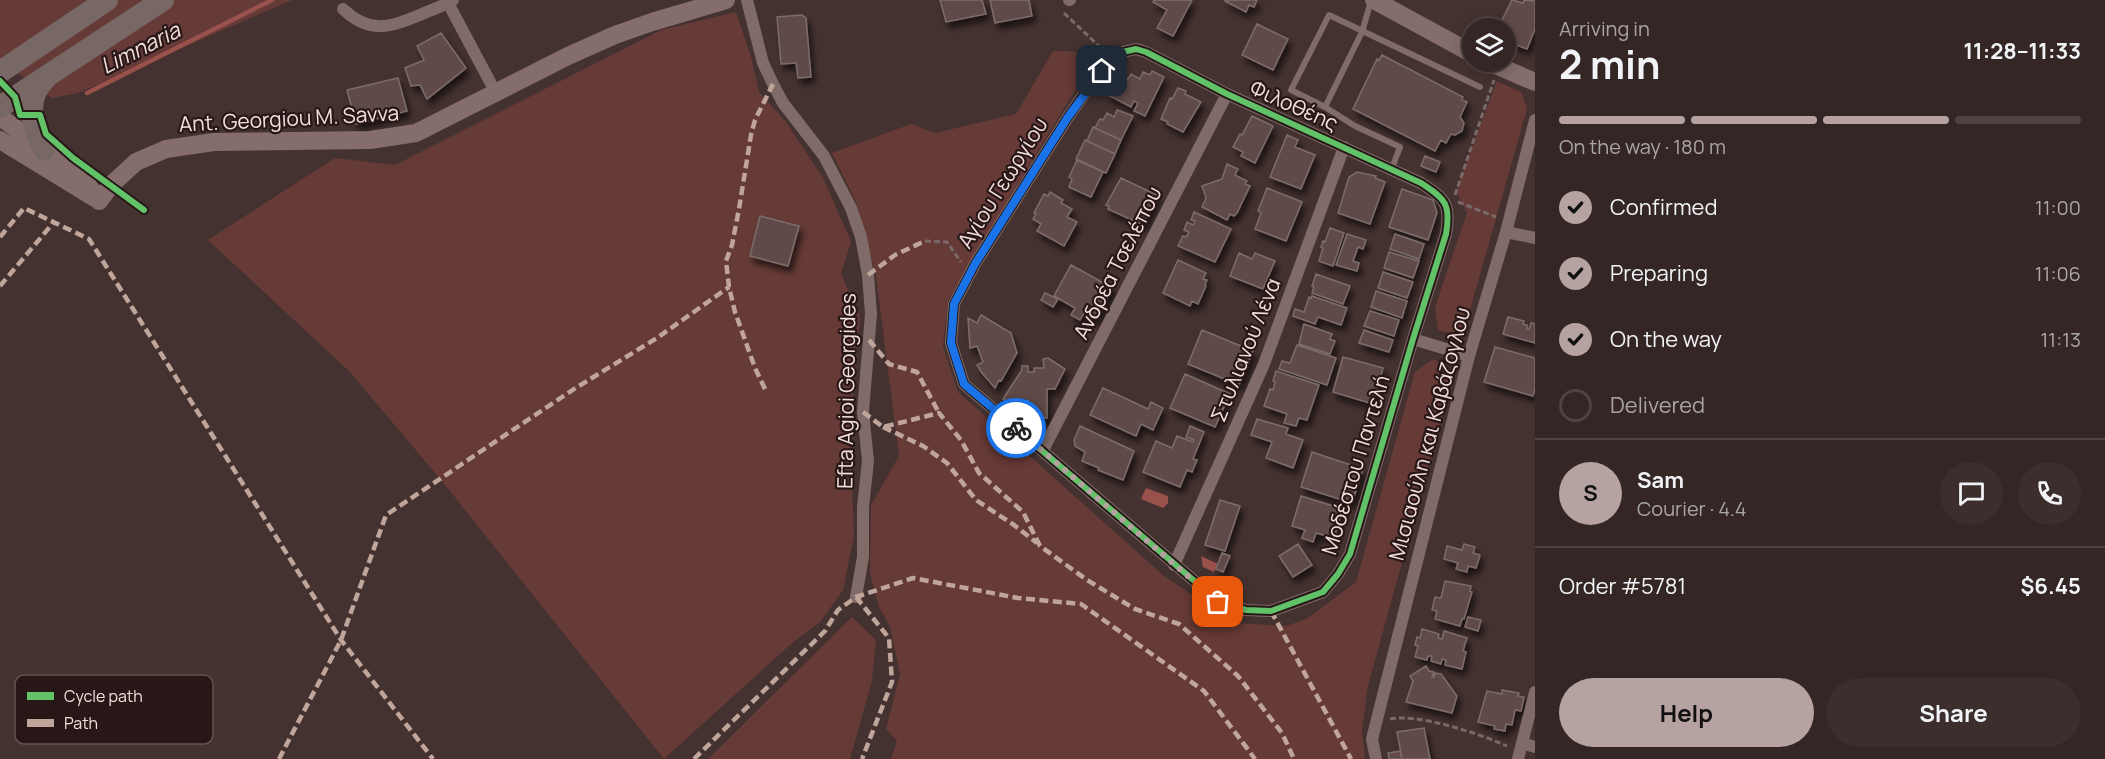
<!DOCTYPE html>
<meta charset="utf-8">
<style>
:root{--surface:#332624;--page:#3b2e2c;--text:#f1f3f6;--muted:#a9a5a6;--line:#4e4341;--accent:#b6a2a0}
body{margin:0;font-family:Manrope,sans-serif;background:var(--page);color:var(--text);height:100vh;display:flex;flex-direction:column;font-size:22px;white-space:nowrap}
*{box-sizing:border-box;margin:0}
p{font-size:20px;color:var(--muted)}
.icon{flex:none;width:33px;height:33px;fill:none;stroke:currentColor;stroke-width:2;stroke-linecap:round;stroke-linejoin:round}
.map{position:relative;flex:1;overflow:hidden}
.drawer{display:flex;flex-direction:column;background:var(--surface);width:570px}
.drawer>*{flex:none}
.tools{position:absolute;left:1462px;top:18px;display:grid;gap:12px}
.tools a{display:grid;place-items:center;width:54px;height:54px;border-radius:50%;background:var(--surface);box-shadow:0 3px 15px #0003,0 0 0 2px var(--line);font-size:30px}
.pin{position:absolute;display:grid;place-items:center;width:51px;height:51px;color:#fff;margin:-26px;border-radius:12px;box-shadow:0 3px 9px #0006}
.courier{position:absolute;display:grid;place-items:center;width:60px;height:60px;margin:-30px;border:4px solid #1a73e8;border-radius:50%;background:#fff;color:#222;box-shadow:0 2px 8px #0007}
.overview em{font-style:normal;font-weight:700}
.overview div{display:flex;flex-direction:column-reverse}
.overview{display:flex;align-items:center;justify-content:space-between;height:102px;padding:0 24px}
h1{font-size:39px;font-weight:700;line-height:45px}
.bar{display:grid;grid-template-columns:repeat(4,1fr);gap:9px 6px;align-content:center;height:72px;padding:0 24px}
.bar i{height:8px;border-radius:4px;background:var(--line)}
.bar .active{background:var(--accent)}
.bar p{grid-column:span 4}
.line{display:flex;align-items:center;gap:15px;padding:0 24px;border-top:2px solid var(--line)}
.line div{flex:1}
.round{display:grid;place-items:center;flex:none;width:63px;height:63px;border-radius:32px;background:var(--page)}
ol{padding:0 24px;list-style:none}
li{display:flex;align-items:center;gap:18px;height:66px}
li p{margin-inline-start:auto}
li .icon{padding:6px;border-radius:50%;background:var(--accent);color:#111;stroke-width:4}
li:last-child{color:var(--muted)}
li i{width:33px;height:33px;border:3px solid var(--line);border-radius:50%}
.cta{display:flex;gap:12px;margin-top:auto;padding:12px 24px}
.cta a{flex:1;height:69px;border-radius:36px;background:var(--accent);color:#111;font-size:24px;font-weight:700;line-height:69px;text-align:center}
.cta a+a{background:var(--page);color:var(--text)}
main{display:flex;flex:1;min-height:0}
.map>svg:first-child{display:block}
</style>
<main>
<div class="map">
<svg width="1535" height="759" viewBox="0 0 1535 759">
<defs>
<filter id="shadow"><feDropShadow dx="3.5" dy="6" stdDeviation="3" flood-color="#0009"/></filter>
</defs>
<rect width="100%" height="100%" fill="#443230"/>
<path fill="#663a36" d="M0,0H292L78,93L52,98L0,60Z
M736,12L751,57L759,92L786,122L823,178L851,241L841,274L860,316L850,430L854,535L843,590L821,621L791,644L664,759L446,486L350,372L208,240L335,158L395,165L661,30Z
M1053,51L1098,52L948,300L943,347L958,392L1164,576L1234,623L1287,626L1308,618L1356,582L1415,372L1433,359L1447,366L1453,377L1368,686L1362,730L1365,759H891L897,741L886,729L900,674L890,627L879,607L870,573L871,505L899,456L876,276L856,202L832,153L911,124L935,133L1016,114Z
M1497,81L1521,92L1527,109L1466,324L1452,334L1438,330L1435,307L1467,213L1456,191Z
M852,617L876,640L872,681L850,759H708Z"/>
<path fill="#9a504b" d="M1146,488L1168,496V503L1163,508L1141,499Z
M1201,556L1218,564L1214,572L1203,567Z"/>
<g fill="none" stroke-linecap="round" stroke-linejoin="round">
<path stroke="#9a504b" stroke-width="4.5" d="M87,93L272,0"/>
</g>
<path fill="#614a48" stroke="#7c6c6a" stroke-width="1.5" filter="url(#shadow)" d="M940,0H982L986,14L946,22Z
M990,0H1029L1032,16L995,23Z
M1154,0H1192L1173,36L1157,28L1167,10L1153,2Z
M1225,0H1257L1254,7L1249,5L1246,12L1225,1Z
M1512,0L1523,3L1524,0L1535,1V29L1527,49L1506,41V28H1498Z
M802,15L806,18L811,77L798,78L796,63L781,64L777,17Z
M1257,24L1288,39L1273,70L1242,55Z
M441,33L466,68L427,99L420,85L411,86L405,68L424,60L417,46Z
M1382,55L1463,97L1462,100L1467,102L1460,117L1464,123L1462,131L1455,135L1451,134L1446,143L1441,140L1435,151L1353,109L1377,59L1379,60Z
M1152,71L1164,77L1145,116L1134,111L1138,103L1134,101L1131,107L1108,95L1112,86L1115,88L1121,76L1128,79L1131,74L1140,79L1143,72L1150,75Z
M398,78L407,111L356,124L347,90Z
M1178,88L1186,91L1185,94L1201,102L1183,132L1167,124L1168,122L1161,119L1170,98L1172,99Z
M1117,110L1133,116L1121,140L1095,128L1100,119L1103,120L1107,113L1114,117Z
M1252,116L1273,126L1255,163L1241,156L1243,152L1233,147L1240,134L1242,135Z
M1093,127L1121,140L1115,154L1087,141Z
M1287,135L1298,140L1295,147L1315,155L1301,189L1270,177Z
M1085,140L1115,154L1106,173L1076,159Z
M1425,156L1440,162L1436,172L1421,166Z
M1077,160L1103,172L1091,197L1069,187L1072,179L1069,177Z
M1227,164L1238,169L1235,175L1247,181L1245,184L1250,186L1237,213L1234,216L1230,214L1227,220L1202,207L1206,198L1202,186L1222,179Z
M1357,172L1376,176L1375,178L1385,182L1370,224L1338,213L1349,177Z
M1121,178L1157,195L1143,225L1108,209L1109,206L1106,205Z
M1267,188L1302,202L1286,241L1255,229L1261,213L1258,211Z
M1402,189L1433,200L1437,213L1428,240L1389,227Z
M1050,192L1063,200L1061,203L1072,209L1067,217L1077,222L1064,246L1037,231L1041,224L1033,219L1036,214L1034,213L1044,194L1048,196Z
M1194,212L1231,229L1215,262L1178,246L1183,236L1186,237L1189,232L1184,230L1187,222L1193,225L1195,221L1191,220Z
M760,216L799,226L788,266L750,256Z
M1330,228L1344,233L1333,266L1319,261L1323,248L1321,247L1323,241L1325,242Z
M1347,234L1366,240L1363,249L1358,247L1353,261L1359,263L1357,271L1336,265Z
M1395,234L1424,244L1419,259L1390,249Z
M1389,252L1419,261L1413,278L1384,268Z
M1239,253L1252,259L1255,253L1275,261L1263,289L1230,276Z
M1178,260L1206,273L1203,279L1207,280L1205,285L1206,286L1198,304L1192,301L1190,306L1163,293Z
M1071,265L1113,288L1096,319L1084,313L1080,320L1071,315L1075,308L1054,296Z
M1383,272L1413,282L1407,298L1378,288Z
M1316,274L1350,286L1343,304L1312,293L1314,287L1312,286Z
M1376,291L1407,301L1402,318L1371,307Z
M1045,293L1058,299L1053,307L1041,300Z
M1312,296L1347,308L1341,325L1318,317L1315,324L1293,316L1295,309L1304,312L1309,297L1311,298Z
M1370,311L1399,320L1394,336L1364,326Z
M981,315L1011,333L1017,353L1001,381L999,380L995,388L982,373L977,365L983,362L977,346L970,348L968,318L977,323Z
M1508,317L1524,321L1523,324L1527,325V329H1529L1531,323L1535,324V343L1503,334Z
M1304,324L1332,334L1330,339L1335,341L1330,354L1299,344Z
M1202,330L1253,351L1239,385L1188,364Z
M1364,330L1393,340L1389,352L1359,343Z
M1297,345L1336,358L1327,385L1279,369L1282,361L1290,363Z
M1495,347L1535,358V389L1533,396L1484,382Z
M1343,357L1383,368L1373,404L1333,392Z
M1048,358L1065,369L1055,389H1047V418H1028V401H1020L1017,407L1003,399L1022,370V366H1028V372H1034V368H1044L1043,359Z
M1276,371L1319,385L1307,420L1299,418L1296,426L1284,423L1287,414L1264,406L1270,389L1273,390L1275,382L1273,381Z
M1185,374L1230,394L1215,427L1170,408Z
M1103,388L1148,409L1151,402L1163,408L1153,430L1141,424L1136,436L1090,415Z
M1257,419L1288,428L1286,434L1303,440L1293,468L1266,458L1272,442L1251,435Z
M1080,426L1134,451L1123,480L1098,470L1099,468L1082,461L1085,452L1075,446L1074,440Z
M1190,426L1204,432L1193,459L1197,460L1192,472L1187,470L1180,487L1143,472L1156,441L1172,448L1177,436L1193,442L1194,440L1186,437Z
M1312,452L1363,469L1352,503L1301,487Z
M1301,496L1343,509L1334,538L1316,533L1313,542L1302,538L1305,530L1292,526Z
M1220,500L1240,506L1225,551L1205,545Z
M1298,544L1312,565L1293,577L1279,556Z
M1464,544L1475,547L1473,553L1480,555L1476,568L1468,566L1467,572L1456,569L1458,563L1444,559L1447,546L1462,550Z
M1222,553L1230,556L1223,572L1216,569Z
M1445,581L1471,586L1470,591L1472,592L1464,619H1462L1460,626L1435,619L1437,611L1432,610L1435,597L1441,598Z
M1468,617L1481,620L1478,631L1465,627Z
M1422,629L1439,634L1438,638L1442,639L1444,631L1467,638L1463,651L1466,652L1462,669L1445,665L1446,660L1442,659L1441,664L1431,661L1432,656H1428L1427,660L1415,657L1418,646L1415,645L1417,637L1420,638Z
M1426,666L1429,671L1434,672L1432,677H1434L1435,673L1441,674L1457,696L1452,713L1406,702L1413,681L1410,676Z
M1502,690L1519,693L1518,696L1524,697L1521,711L1515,710L1512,725L1506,724L1505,731L1494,729L1495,726L1478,722L1487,691L1502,694Z
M1424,728L1430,759H1402L1397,732Z
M1400,751L1402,759H1389L1388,753Z"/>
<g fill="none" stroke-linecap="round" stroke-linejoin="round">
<path stroke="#7a6967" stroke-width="3" stroke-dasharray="6 3" stroke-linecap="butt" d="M1064,13L1103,50
M1455,195L1494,80
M1458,202L1496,217
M925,241L947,242L961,262
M1390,719C1417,713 1481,734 1507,746"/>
<path stroke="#806b69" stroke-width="6" d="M1325,107L1362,32L1371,1
M1392,168L1400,147L1355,126L1325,107L1291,90L1329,15L1480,87"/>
<path stroke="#806b69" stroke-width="12" d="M747,0L763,63L773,84L783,103L824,156L851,208L861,237L868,275L871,314L863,412L868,461L863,507V557L856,597
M1069,0H1070
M448,3L496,93
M343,9C370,35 391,27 422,14C433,9 444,6 453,0
M1136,49L1146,52L1227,94L1421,183C1446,199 1451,205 1446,234L1413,339L1350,554L1338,574L1323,592L1271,611L1246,610L1219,602L964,384L951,343L954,304L975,264L1068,117L1092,83L1112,58L1123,52Z
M1506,232L1535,238
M1413,339L1469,356
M1043,450L1227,94
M1174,565L1264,364L1344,147
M1522,743L1535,747
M1376,759L1372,739L1469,356L1506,232L1535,120
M1518,759L1535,692"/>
<path stroke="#846d6b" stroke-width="18" d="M1374,0L1473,54
M1489,62L1535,82
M0,117L81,175L99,201
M0,140L95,198
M99,201L111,185L136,162L166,149L214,142L370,140L416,133L568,56L615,35L652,22L726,0"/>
<path stroke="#776866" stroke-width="22" d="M0,72L107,0
M0,107L163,0
M44,149C32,125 24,100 45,79"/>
<path stroke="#c0a59a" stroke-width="4.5" stroke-dasharray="9 4.5" stroke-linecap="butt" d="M0,237L24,208L89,239L341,640L433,759
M868,275L895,255L925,241
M0,286L54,222
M869,340L889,364L917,372L939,413
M765,389L755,368L735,312L729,287L726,261L732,245L739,209L751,135L755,120L773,84
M863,412L883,427L939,413L961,440L979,473L1023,512L1040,546L1087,580L1135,609L1179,624L1238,676L1282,733L1294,759
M883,427L923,446L947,463L976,500L1014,525L1037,543
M856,597L889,638L892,682L862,759
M1271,611L1351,759
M279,759L341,640L386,515L574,389L657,338L729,287
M694,759L825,631L838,610L856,597L913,578L1018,598L1081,604L1204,691L1255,759"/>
<defs>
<path id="cycleway" d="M1136,49L1146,52L1227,94L1421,183C1446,199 1451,205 1446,234L1413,339L1350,554L1338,574L1323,592L1271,611L1246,610L1219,602L964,384L951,343L954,304L975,264L1068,117L1092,83L1112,58L1123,52Z
M0,81L15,97L20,115H40L46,134L73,158L144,210"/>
</defs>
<use href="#cycleway" stroke="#271817" stroke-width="10"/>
<use href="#cycleway" stroke="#61c268" stroke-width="6"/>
</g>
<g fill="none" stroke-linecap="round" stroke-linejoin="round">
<path stroke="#b6a2a0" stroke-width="6" stroke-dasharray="0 10.8" d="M1016,428L1218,602"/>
<path stroke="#1a73e8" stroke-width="8" d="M1016,428L964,384L951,343L954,304L975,264L1068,117L1102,71"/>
</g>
<g text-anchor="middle" stroke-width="4.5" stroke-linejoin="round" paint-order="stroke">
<g font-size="21" fill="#f4dedc" stroke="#271817">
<text transform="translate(1294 106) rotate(24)" y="7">Φιλοθέης</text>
<text transform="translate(289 119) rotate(-3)" y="7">Ant. Georgiou M. Savva</text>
<text transform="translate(1003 183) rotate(-58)" y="7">Αγίου Γεωργίου</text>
<text transform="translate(1118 263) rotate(-63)" y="7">Ανδρέα Τσελέπου</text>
<text transform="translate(1246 350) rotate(-68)" y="7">Στυλιανού Λένα</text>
<text transform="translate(847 391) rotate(-89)" y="7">Efta Agioi Georgides</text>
<text transform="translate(1430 434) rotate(-75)" y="7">Μισιαούλη και Καβάζογλου</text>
<text transform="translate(1356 465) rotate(-73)" y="7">Μοδέστου Παντελή</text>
</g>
<g font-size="22" font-style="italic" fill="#f5ddda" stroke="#271817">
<text transform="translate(140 48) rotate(-27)" y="8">Limnaria</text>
</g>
</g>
<rect x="15" y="675" width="198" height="69" rx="9" fill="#271817" stroke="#645352" stroke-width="1.5"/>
<rect x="27" y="692" width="27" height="8" fill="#61c268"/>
<rect x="27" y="719" width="27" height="8" fill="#c0a59a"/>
<g font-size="16" fill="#f4dedc">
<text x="64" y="702">Cycle path</text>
<text x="64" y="729">Path</text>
</g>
</svg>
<div class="tools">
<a><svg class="icon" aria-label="layers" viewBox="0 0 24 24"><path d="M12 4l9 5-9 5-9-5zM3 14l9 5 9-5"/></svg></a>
</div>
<div class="pin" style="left:1218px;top:602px;background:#ea580c"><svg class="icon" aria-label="bag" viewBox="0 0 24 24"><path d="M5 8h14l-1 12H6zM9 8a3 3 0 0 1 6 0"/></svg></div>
<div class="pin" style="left:1102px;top:71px;background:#1f2937"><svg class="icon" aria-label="home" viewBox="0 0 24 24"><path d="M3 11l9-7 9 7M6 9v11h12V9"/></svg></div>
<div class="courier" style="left:1016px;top:428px"><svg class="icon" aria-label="bike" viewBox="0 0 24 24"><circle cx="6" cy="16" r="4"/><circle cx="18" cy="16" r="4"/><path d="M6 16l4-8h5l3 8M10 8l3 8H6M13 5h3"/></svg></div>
</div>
<section class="drawer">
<div class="overview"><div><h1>2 min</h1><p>Arriving in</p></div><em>11:28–11:33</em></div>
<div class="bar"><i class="active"></i><i class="active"></i><i class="active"></i><i></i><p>On the way · 180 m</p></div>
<ol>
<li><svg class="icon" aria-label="check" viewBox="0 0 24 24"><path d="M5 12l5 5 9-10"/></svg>Confirmed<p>11:00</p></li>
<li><svg class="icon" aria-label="check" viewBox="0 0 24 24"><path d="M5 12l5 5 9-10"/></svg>Preparing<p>11:06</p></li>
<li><svg class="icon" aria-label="check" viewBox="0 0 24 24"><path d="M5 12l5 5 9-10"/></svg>On the way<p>11:13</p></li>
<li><i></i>Delivered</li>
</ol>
<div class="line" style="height:108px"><b class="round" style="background:var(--accent);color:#111">S</b><div><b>Sam</b><p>Courier · 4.4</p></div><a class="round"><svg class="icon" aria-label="chat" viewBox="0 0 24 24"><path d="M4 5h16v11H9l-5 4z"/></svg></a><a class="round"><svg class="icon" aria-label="phone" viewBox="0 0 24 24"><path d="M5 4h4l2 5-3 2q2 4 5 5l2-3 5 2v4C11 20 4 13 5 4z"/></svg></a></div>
<div class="line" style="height:78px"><div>Order #5781</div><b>$6.45</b></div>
<div class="cta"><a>Help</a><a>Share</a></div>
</section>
</main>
